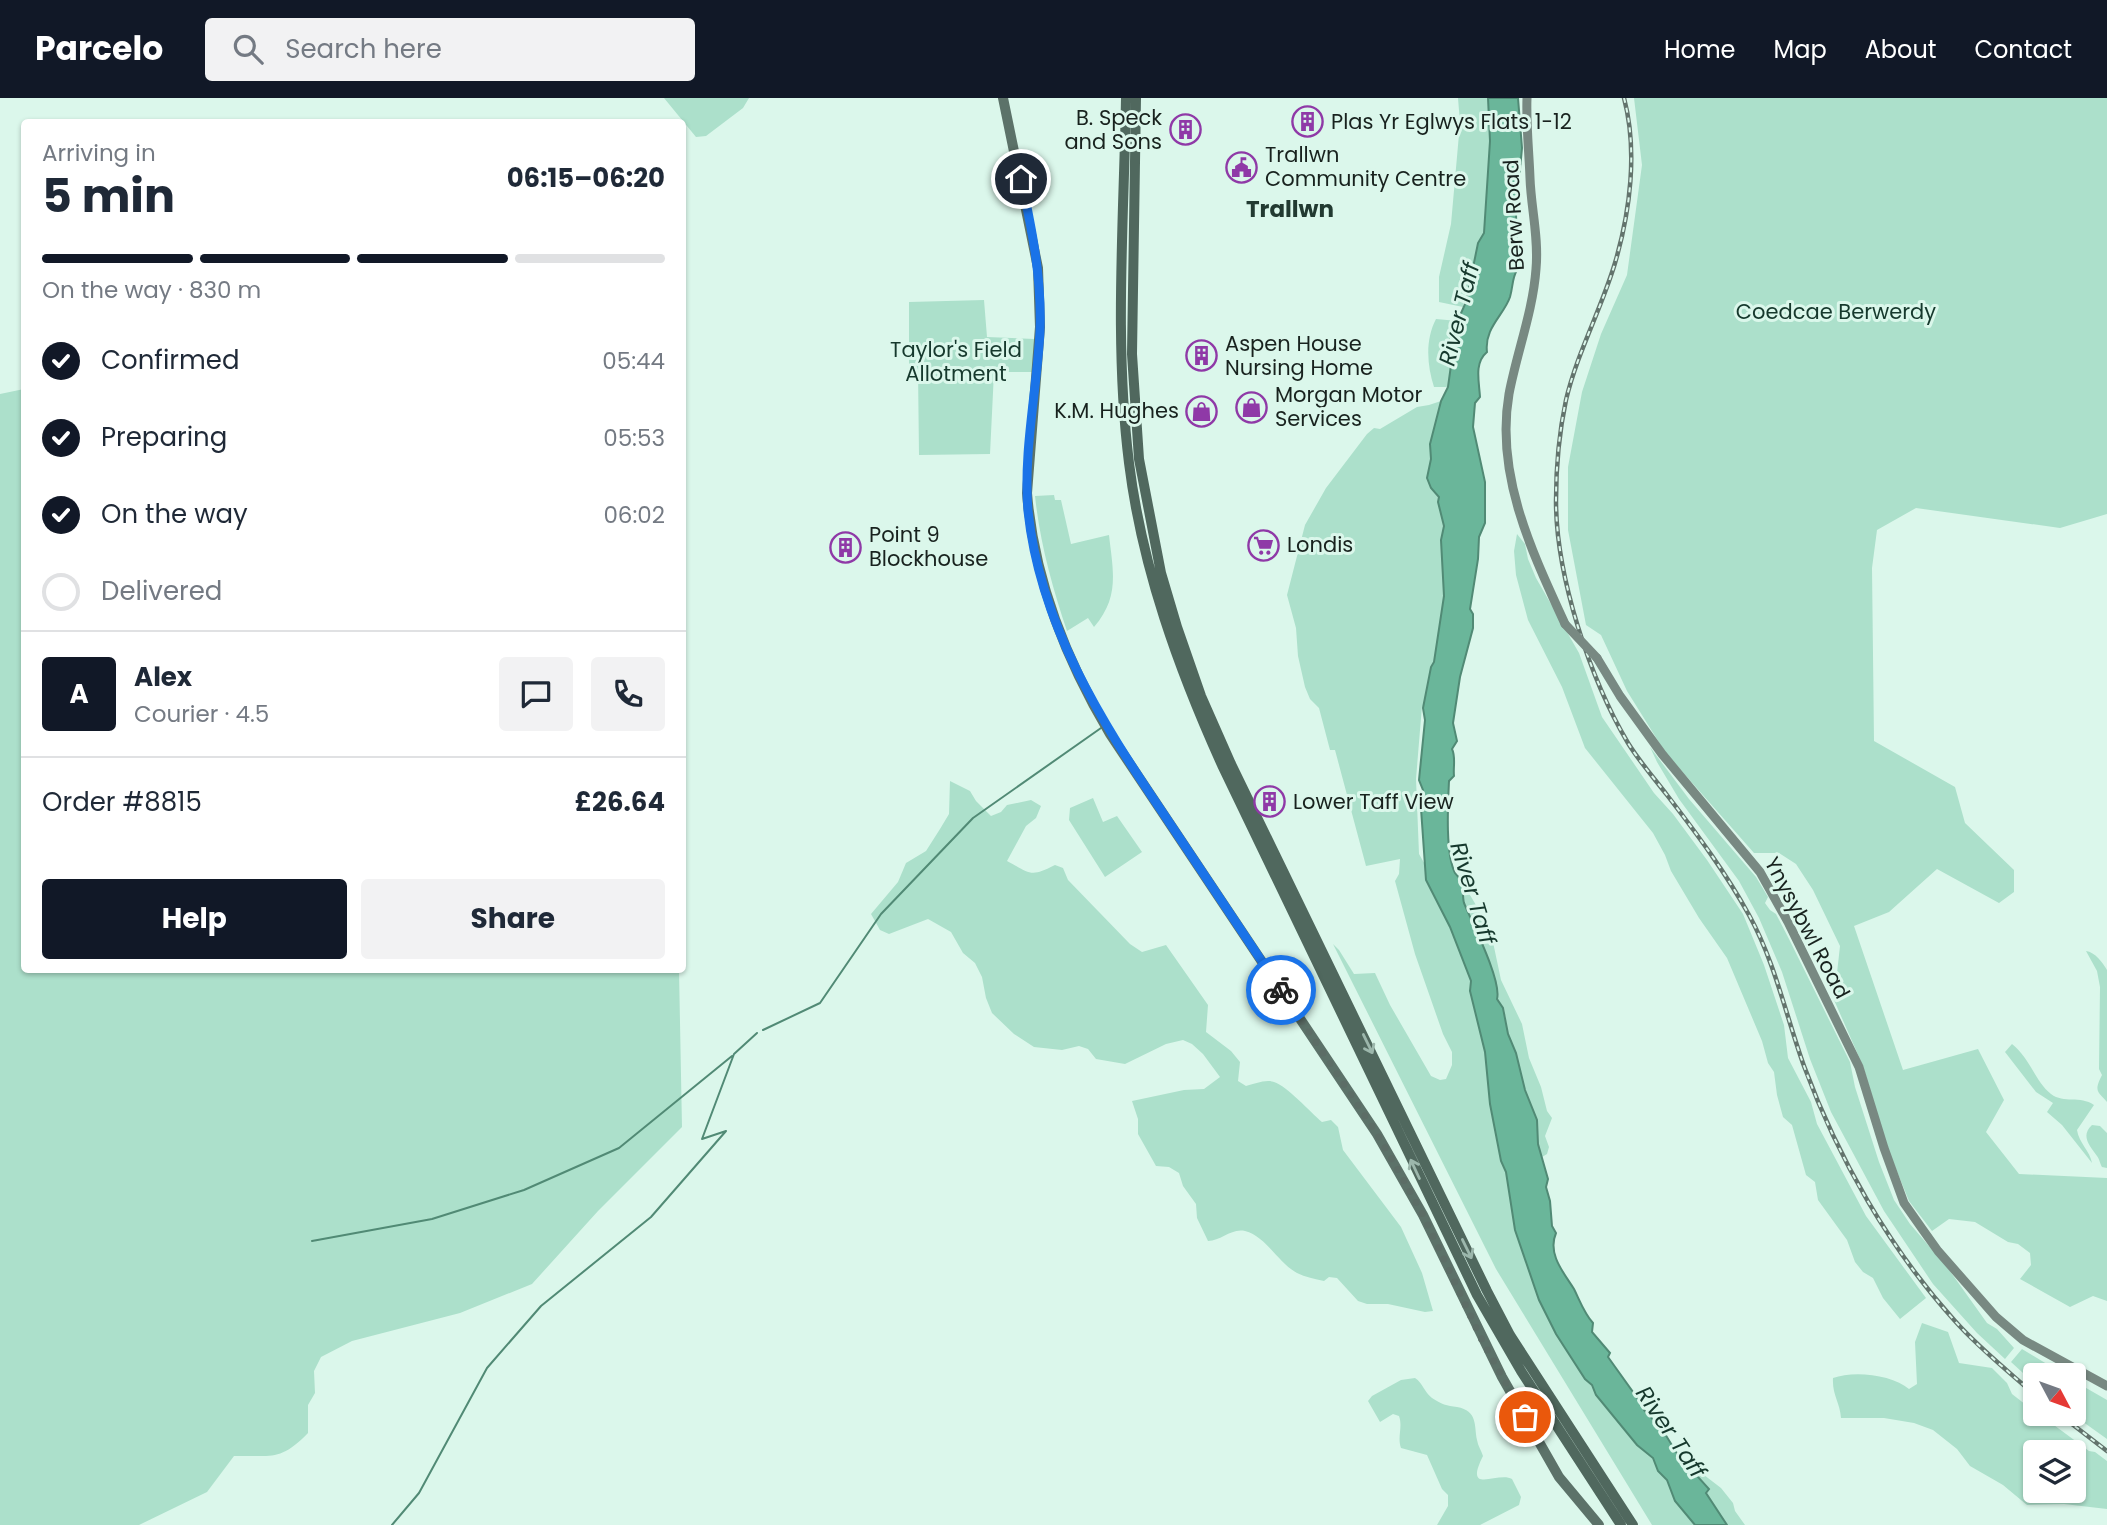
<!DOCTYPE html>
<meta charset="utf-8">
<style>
:root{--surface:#fff;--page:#f2f2f3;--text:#1f2937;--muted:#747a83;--line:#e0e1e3;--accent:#111827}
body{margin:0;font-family:Poppins,sans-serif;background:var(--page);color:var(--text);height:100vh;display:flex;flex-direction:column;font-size:26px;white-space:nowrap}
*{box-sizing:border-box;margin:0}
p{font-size:23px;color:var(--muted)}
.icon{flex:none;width:38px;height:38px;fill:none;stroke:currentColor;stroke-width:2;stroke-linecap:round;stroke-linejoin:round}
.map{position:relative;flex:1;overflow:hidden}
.details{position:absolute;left:21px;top:21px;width:665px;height:854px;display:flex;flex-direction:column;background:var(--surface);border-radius:7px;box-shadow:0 2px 5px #0004}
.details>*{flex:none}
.needle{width:46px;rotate:131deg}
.controls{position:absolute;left:2023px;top:1265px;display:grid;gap:14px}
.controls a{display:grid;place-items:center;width:63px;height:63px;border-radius:7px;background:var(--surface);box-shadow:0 2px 5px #0004;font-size:35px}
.pin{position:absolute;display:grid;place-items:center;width:60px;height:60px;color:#fff;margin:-30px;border:4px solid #fff;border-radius:50%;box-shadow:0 2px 7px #0007}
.courier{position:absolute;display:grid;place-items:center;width:70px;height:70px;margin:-35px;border:5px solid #1a73e8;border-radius:50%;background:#fff;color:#222;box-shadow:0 2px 9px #0007}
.summary em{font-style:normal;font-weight:700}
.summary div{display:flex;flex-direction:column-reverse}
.summary{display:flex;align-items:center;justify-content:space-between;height:119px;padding:0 21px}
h1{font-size:46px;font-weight:700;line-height:52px}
.bar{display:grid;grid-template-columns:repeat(4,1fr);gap:10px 7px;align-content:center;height:84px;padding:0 21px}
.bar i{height:9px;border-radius:5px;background:var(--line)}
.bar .active{background:var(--accent)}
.bar p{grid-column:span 4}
.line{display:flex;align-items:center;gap:18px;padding:0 21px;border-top:2px solid var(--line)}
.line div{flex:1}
.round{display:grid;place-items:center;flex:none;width:74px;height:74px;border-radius:7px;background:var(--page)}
ol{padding:0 21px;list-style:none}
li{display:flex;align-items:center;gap:21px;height:77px}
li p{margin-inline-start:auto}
li .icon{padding:7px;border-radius:50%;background:var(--accent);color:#fff;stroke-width:4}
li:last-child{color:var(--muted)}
li i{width:38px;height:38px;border:4px solid var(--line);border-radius:50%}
.button{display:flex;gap:14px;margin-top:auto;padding:14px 21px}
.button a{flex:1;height:80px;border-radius:7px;background:var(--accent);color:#fff;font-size:28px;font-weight:700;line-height:80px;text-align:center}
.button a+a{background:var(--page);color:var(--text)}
header{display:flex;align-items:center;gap:42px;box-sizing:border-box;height:98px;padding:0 35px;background:var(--accent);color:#fff}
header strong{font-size:33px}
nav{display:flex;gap:38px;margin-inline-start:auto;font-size:24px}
.search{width:490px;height:63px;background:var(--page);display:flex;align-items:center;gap:18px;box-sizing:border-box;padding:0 24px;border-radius:7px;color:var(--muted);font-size:26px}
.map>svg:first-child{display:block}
</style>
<header>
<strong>Parcelo</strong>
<div class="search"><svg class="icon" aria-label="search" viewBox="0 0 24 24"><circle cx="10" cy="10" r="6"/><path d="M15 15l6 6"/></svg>Search here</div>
<nav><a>Home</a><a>Map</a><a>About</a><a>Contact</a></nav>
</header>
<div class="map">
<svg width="2107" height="1427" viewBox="0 0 2107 1427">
<rect width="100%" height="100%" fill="#dbf7eb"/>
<path fill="#ace0cb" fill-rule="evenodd" d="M664,0H749L743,10L706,38L696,39Z
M1458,0H1488L1490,43L1484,135L1478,145L1463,209L1439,204V179L1451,126L1460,25Z
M1634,0H2107V416L2060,430L1916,410L1877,432L1872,470L1874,643L1955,689L1965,725L2014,772V794L1999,805L1937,771L1889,814L1854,828L1903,972L1978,951L2004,1002L1986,1034L2019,1076L2107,1080V1203L2093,1198L2070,1209L2020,1181L2031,1167L2030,1155L2018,1146L2008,1144L1975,1124L1949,1121L1932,1133L1909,1103L1888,1051L1863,968L1834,902L1840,848L1813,792L1796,766L1779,755H1754L1665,654L1627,593L1601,537L1586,527L1568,432V369L1582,294L1601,236L1627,177L1642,67Z
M984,202L987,239L1035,241L1032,274H994L990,356L919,357L918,272L909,271V204Z
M1436,221L1458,223L1450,240L1457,247L1452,260L1448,289H1434C1427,267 1425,242 1436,221Z
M24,291V872H679L682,1029L598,1113L532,1186L460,1215L352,1243L321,1259L314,1273L315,1295L308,1307V1335C280,1364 271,1357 234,1358L207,1394L139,1427H0V296Z
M1441,303L1430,346L1431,360L1427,380L1431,390L1439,399L1438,404L1444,428L1441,442L1444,498L1434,564L1431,569L1423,610L1422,608L1416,681L1419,756L1427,770L1426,782L1450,829L1471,883L1470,894L1485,954L1490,1006L1501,1063L1506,1074L1515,1132L1539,1202L1585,1281L1592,1287L1596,1297L1637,1347L1653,1360L1658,1373L1667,1382L1675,1403L1695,1427H1652L1496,1171L1333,846L1339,852L1354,876L1375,875L1390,907L1431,978L1440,982L1446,981L1452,967V954L1443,936L1415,856L1395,783L1399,776L1400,761L1366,768L1335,652H1330L1319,610L1310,601L1305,589L1298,558L1296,530L1287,497L1305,427L1326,390L1367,336L1374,330L1380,331L1417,309L1429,307Z
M1054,397L1055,402H1061L1071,446L1109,437C1113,473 1120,499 1094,529L1088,520L1067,533C1052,488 1040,445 1035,398Z
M1517,436L1525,446L1528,461L1536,480L1579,555L1602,619L1654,695L1673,716L1707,762L1743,816L1764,867L1784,927L1788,960L1811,1004L1817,1026L1866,1118L1926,1200L1900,1221L1883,1200L1873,1180L1863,1174L1855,1164L1847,1142L1818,1102L1815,1084L1806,1077L1792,1027L1783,1019L1777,997L1774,974L1768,965L1762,943L1727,860L1699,820L1671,773L1665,757L1653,735L1585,650L1562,589L1528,522L1516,477L1514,453Z
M1650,649L1689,701L1756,779L1768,799L1765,805L1770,812L1776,816L1789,841L1850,964L1855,989L1879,1064L1894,1102L1910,1126L1947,1169L1987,1225L1997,1231L2014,1250L2005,1261L1977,1235L1933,1186L1884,1113L1831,1014L1810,961L1782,874L1759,820L1739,783L1679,701L1657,664Z
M950,683L970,693L976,703L991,718L1001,714L1007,707L1031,702L1041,708L1036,720L1026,728L1007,763C1030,775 1030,780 1055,767L1063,770L1068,782L1130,846L1142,854L1166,847L1208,907L1206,934L1231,953L1240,964L1238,983L1246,988C1254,986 1266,981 1274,984C1287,988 1310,1014 1322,1024L1331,1022L1338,1029L1343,1052L1401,1129L1422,1175L1433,1213L1425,1214L1388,1206H1367L1358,1203L1337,1180L1329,1179L1324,1183C1315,1181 1305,1179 1297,1175C1277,1164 1267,1139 1245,1133C1231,1130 1221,1143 1208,1143L1197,1120L1196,1106L1183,1088L1179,1075L1169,1069L1156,1068L1138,1036V1021L1132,1003L1184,992L1204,991L1220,979L1203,956L1192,946L1183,942L1166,946L1125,966L1096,961L1088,951L1079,948L1062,952L1034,949L1014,936L992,915L986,900L982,879L975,865L963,855L951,834L928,821L889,836L880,832L871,816L898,784L906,765L926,753L940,731L949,716Z
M1093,700L1103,724L1117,718L1142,754L1105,779L1069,722L1070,710Z
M1461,783C1469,797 1482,812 1483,827L1490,830L1501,882L1522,926L1529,960L1541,989L1547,1013L1552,1020L1545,1038L1549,1049L1547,1056L1542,1059L1538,1046L1537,1022L1525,992L1516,955L1508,936L1504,910L1497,901L1491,870L1477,829L1464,804Z
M2086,853C2095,854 2103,865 2107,872V1004C2097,993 2094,993 2102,977L2099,971L2100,889L2097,873Z
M2012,946C2030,960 2036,985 2051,996C2064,1006 2080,997 2094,1007L2077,1032C2079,1045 2090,1053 2092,1065L2062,1027L2047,1014L2053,1005L2036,994L2005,954Z
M2092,1027L2100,1028L2107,1035V1070L2102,1069C2100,1066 2100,1062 2097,1058C2090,1048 2080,1038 2092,1027Z
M1922,1225L1948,1234L1959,1265L1992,1270L2007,1285L2012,1296L2035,1314V1316H2039L2089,1353L2095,1354L2107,1363V1411L2064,1406L2027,1407L2003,1387L1970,1368L1957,1351L1933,1332L1914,1325L1884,1320H1841C1840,1304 1832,1297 1833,1280C1854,1272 1893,1277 1909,1291L1917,1286L1915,1244ZM2035,1354H2074V1393H2035Z
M2022,1251L2065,1277L2035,1278V1286L2011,1264Z
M1415,1280C1423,1285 1424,1294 1432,1300C1441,1306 1447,1308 1457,1309C1478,1313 1474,1327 1477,1342C1478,1348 1481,1352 1483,1358C1463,1398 1498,1373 1512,1381L1521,1399L1519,1407L1480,1427H1437L1448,1408V1397L1442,1391L1427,1357L1401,1350C1397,1339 1403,1329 1399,1318L1393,1316L1380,1324L1368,1303L1372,1298L1401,1282Z
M2074,1283L2107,1302V1341L2072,1316Z
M1678,1357L1721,1390L1733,1405L1735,1413L1745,1427H1727L1706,1394L1709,1391Z"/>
<path fill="#6ab69a" stroke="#518a75" stroke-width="2" d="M1488,0H1518L1522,50L1516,114L1517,172C1512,180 1513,189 1510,199C1504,217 1484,230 1487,254C1474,265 1479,283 1480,299L1475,305L1473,329L1485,384V425L1479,439L1478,461L1470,511L1473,516V530L1460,579L1453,625L1457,643L1452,651C1456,659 1453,669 1454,678L1449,683C1448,705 1445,755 1455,775C1457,778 1460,780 1462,783C1464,790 1462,798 1464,805C1472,824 1502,883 1497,901L1503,910L1508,936L1516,955L1525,992L1537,1022L1538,1046L1548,1081L1546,1089L1550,1103L1552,1128L1556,1135C1547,1156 1564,1175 1574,1191C1580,1203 1584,1215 1593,1225L1592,1234L1610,1255L1608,1259L1643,1308L1644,1312L1662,1331L1678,1357L1709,1391L1706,1395L1727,1427H1695L1675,1403L1667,1382L1658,1373L1653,1360L1637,1347L1596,1297L1592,1287L1585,1281L1556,1236L1539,1202L1515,1132L1506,1074L1501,1063L1490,1006L1485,954L1470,893L1471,883L1450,829L1426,782L1420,696L1423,692L1419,682L1425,622L1423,610L1431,569L1434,564L1444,498L1441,442L1444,428L1438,404L1439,399L1431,390L1427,380L1431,361L1430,346L1441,303L1448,289L1452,260L1457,247L1450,240L1466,204L1478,145L1484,135L1490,43Z"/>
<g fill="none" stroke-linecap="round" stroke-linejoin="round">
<path stroke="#518a75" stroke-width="2" d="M763,932L820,905L881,816L973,720L1101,630
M312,1143L432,1121L524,1092L619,1050L732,958
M392,1427L419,1395L487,1270L541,1208L651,1119L726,1033L702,1041L734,956L757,935"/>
<path stroke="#788982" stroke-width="9" d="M1527,0C1526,27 1529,53 1530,80C1531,110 1539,140 1536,171C1533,213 1517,254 1509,296C1495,377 1532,454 1565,526
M1597,560L1620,598L1662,656L1760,774L1788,824L1859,969L1884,1050L1904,1105L1923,1132L1938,1153L1996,1219L2023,1242L2107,1288"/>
<path stroke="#5c7269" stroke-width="10" d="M1003,0L1038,170L1040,229L1027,395C1034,482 1066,562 1110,636L1377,1036L1423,1117L1502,1279L1559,1379L1599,1427"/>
<path stroke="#50685e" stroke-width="10" d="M1126,0C1124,121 1114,244 1129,365C1142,470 1179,572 1222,667L1477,1197L1521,1273L1621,1427
M1136,0L1132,256L1139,361L1161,475L1177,529L1201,598L1231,666L1487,1193L1510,1237L1633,1427"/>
<defs>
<path id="rail" d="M1624,0C1638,53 1630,114 1615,165C1601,212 1577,255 1566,302C1559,335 1556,369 1556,403C1556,478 1590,581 1628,645C1639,663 1654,680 1667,697C1697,736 1726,775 1749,817C1775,864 1786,918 1804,968C1838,1060 1889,1150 1955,1223C1979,1250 2008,1273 2035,1297
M2059,1316L2107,1353"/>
</defs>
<use href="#rail" stroke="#63746d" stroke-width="4.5"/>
<use href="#rail" stroke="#dbf7eb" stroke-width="2" stroke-dasharray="5" stroke-linecap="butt"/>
<path stroke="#788982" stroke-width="9" d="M1565,526L1597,560"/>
</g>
<defs><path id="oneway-shaft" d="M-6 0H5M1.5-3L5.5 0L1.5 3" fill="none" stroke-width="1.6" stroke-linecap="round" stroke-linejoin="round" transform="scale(1.75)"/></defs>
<g stroke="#9cb7ac">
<use href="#oneway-shaft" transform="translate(1368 946) rotate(64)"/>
<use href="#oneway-shaft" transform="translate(1415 1071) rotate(-115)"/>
<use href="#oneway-shaft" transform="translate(1467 1151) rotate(64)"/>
</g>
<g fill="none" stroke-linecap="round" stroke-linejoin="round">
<path stroke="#5c6d66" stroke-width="7" stroke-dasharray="0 12.6" d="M1281,892L1377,1036L1398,1072L1423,1117L1483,1244L1525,1319"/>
<path stroke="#1a73e8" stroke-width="9" d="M1021,81C1032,131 1042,181 1040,233C1037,292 1023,354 1028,413C1040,527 1101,623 1163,715C1202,774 1242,833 1281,892"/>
</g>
<defs>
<symbol id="building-ring" viewBox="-11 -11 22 22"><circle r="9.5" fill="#dbf7eb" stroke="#8f39a7" stroke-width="1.5"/><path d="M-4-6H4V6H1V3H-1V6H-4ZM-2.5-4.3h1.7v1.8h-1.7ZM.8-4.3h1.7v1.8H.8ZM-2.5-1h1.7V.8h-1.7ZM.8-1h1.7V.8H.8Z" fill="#8f39a7"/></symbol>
<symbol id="civic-ring" viewBox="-11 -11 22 22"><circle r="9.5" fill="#dbf7eb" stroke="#8f39a7" stroke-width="1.5"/><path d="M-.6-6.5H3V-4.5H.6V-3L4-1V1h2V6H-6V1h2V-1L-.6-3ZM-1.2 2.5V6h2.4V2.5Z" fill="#8f39a7"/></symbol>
<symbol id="shop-ring" viewBox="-11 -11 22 22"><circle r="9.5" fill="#dbf7eb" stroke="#8f39a7" stroke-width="1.5"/><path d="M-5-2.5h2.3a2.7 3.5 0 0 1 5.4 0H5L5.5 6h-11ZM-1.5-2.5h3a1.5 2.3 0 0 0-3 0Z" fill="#8f39a7"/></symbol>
<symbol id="supermarket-ring" viewBox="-11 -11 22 22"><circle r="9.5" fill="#dbf7eb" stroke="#8f39a7" stroke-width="1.5"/><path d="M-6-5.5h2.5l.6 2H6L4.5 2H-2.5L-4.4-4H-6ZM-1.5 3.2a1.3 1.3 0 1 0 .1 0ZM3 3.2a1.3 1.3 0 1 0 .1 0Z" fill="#8f39a7"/></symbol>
</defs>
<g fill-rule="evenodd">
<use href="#building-ring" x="1290" y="6" width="35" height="35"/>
<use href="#building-ring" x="1168" y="14" width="35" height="35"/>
<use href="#civic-ring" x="1224" y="52" width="35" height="35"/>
<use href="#building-ring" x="1184" y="240" width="35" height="35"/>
<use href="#shop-ring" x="1234" y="292" width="35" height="35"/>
<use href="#shop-ring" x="1184" y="296" width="35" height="35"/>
<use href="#supermarket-ring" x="1246" y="430" width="35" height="35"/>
<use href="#building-ring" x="828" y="432" width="35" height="35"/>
<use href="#building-ring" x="1252" y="686" width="35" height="35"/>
</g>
<g text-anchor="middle" stroke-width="6" stroke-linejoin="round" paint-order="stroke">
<g font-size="21" fill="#18221e" stroke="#dbf7eb" text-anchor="start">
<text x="1162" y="27" text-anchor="end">B. Speck<tspan x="1162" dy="24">and Sons</tspan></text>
<text x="1331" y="31">Plas Yr Eglwys Flats 1-12</text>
<text x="1265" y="64">Trallwn<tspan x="1265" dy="24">Community Centre</tspan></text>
<text x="1225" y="253">Aspen House<tspan x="1225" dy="24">Nursing Home</tspan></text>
<text x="1275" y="304">Morgan Motor<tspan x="1275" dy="24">Services</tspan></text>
<text x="1179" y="320" text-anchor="end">K.M. Hughes</text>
<text x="869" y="444">Point 9<tspan x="869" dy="24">Blockhouse</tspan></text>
<text x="1287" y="454">Londis</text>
<text x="1293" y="711">Lower Taff View</text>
</g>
<g font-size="21" fill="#18221e" stroke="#dbf7eb">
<text transform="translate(1514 117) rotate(-93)" y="7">Berw Road</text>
<text transform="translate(1807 830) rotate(62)" y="7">Ynysybwl Road</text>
</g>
<g font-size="21" fill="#16392d" stroke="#dbf7eb">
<text x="1836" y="221">Coedcae Berwerdy</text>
<text x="956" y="259">Taylor's Field<tspan x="956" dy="24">Allotment</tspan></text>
</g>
<g font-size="23" font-weight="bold" fill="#223a31" stroke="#dbf7eb">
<text x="1290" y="119">Trallwn</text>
</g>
<g font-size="23" font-style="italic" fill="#16392d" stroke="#dbf7eb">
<text transform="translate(1459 216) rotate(-76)" y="8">River Taff</text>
<text transform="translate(1473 795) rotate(73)" y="8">River Taff</text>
<text transform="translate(1671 1334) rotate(56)" y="8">River Taff</text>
</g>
</g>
</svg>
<div class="controls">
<a><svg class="needle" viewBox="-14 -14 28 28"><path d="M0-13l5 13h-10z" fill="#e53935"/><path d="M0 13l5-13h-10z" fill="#747a83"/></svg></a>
<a><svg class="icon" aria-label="layers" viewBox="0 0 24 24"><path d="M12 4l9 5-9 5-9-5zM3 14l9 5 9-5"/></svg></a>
</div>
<div class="pin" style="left:1525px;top:1319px;background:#ea580c"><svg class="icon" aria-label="bag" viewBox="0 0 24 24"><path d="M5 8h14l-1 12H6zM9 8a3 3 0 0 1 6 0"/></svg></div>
<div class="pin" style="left:1021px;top:81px;background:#1f2937"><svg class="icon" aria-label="home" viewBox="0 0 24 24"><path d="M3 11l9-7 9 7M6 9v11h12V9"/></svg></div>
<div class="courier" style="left:1281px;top:892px"><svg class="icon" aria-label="bike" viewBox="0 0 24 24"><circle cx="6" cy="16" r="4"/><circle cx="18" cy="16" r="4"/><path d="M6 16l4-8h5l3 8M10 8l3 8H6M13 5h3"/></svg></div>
<section class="details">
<div class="summary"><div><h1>5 min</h1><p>Arriving in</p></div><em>06:15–06:20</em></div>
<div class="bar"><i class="active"></i><i class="active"></i><i class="active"></i><i></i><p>On the way · 830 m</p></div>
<ol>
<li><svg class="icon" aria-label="check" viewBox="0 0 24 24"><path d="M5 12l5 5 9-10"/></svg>Confirmed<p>05:44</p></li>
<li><svg class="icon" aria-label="check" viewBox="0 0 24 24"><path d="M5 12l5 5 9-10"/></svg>Preparing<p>05:53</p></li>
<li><svg class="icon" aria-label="check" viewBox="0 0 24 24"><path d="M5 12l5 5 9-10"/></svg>On the way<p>06:02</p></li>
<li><i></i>Delivered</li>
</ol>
<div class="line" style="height:126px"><b class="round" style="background:var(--accent);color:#fff">A</b><div><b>Alex</b><p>Courier · 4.5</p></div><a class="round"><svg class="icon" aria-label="chat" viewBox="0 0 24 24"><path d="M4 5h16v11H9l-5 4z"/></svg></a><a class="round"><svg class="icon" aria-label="phone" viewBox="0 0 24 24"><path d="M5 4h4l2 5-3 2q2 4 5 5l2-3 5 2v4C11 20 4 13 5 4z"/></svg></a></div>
<div class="line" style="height:91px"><div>Order #8815</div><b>£26.64</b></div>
<div class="button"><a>Help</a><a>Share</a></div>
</section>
</div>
